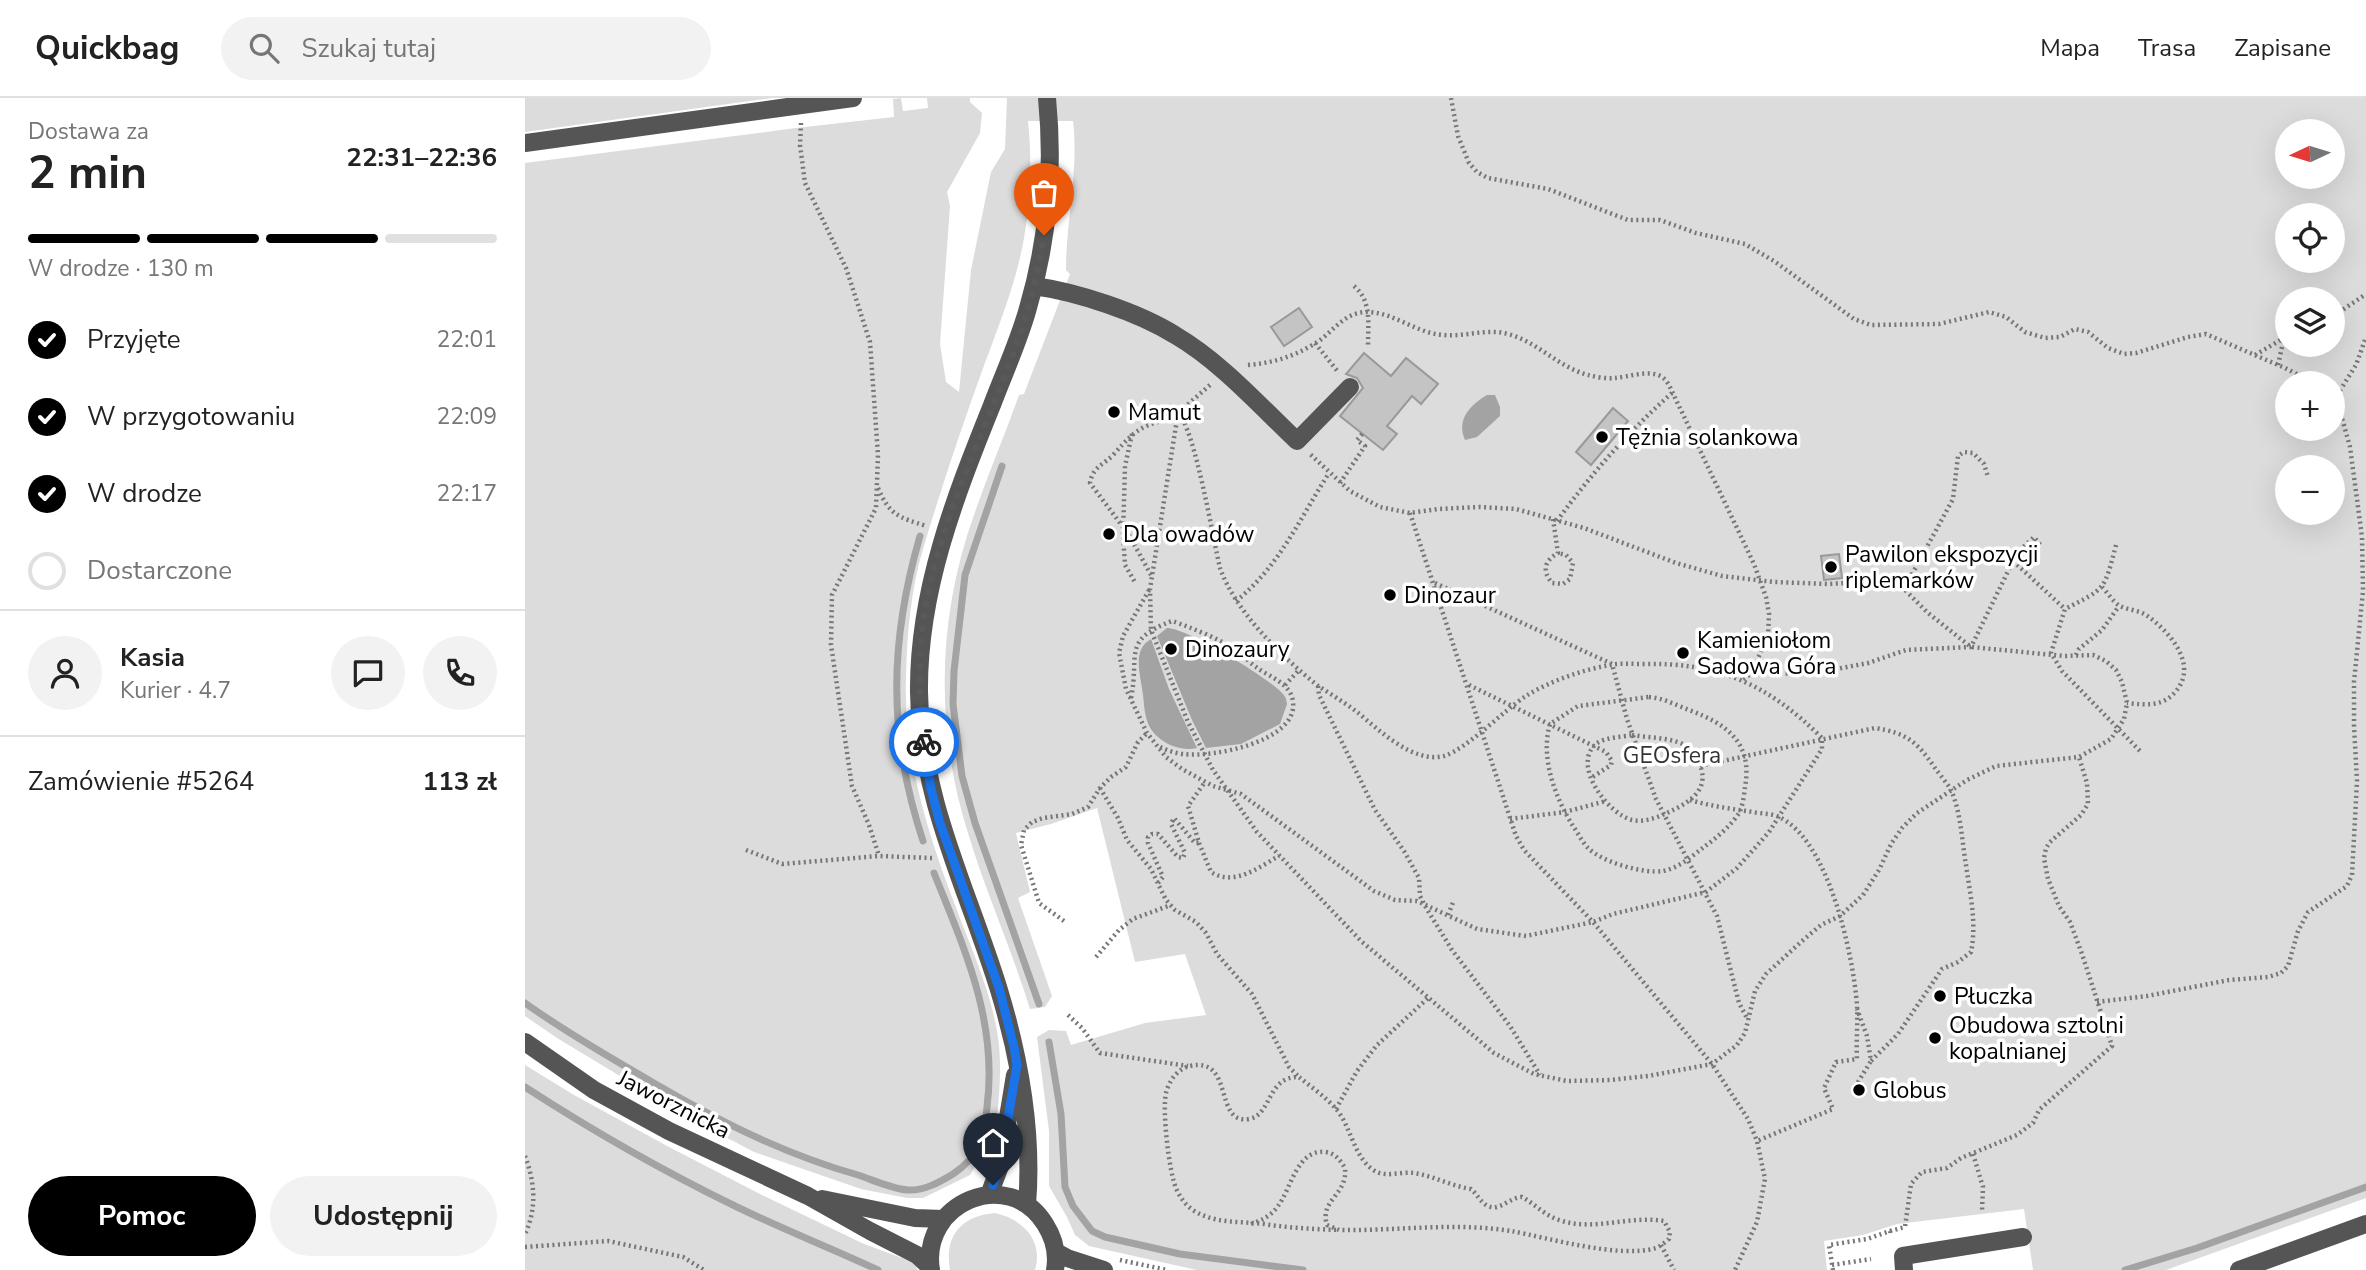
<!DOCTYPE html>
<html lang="pl">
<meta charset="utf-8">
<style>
:root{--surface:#fff;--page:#f2f2f2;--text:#222;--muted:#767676;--line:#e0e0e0;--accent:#000}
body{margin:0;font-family:"Nunito Sans",sans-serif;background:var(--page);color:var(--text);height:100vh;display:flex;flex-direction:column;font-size:26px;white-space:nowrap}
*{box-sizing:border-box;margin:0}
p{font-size:23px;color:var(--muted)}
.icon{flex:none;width:38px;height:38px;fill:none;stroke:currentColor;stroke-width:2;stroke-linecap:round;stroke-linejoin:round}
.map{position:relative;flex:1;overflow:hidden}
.panel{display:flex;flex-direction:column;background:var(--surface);width:525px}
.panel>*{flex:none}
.needle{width:46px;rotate:266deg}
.fabs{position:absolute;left:1750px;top:21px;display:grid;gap:14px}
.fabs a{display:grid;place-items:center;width:70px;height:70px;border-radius:50%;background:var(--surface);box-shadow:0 7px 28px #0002;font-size:35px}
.pin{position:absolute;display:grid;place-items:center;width:60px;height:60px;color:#fff;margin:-72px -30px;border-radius:50% 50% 50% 0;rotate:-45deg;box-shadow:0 0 7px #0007}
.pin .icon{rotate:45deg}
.courier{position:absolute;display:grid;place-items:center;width:70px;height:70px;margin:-35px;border:5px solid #1a73e8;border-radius:50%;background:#fff;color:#222;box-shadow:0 2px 9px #0007}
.overview em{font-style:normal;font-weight:700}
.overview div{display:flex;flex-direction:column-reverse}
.overview{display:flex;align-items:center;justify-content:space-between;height:119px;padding:0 28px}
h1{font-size:46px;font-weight:700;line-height:52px}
.bar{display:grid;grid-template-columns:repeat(4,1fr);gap:10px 7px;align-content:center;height:84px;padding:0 28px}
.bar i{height:9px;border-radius:5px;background:var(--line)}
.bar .selected{background:var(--accent)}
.bar p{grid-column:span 4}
.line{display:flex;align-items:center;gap:18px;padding:0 28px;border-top:2px solid var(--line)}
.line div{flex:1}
.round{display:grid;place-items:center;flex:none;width:74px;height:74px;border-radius:37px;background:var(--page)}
ol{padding:0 28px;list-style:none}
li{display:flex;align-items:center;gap:21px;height:77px}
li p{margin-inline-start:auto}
li .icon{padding:7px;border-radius:50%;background:var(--accent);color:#fff;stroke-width:4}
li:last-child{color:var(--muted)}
li i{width:38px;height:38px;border:4px solid var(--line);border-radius:50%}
.primary-button{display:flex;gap:14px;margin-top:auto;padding:14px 28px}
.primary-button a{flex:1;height:80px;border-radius:42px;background:var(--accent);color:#fff;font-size:28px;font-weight:700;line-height:80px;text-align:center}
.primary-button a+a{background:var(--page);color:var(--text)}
header{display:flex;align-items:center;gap:42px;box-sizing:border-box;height:98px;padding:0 35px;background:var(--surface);border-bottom:2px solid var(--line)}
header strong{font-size:33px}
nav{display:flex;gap:38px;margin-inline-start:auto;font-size:24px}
.search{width:490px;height:63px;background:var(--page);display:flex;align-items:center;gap:18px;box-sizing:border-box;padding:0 24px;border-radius:38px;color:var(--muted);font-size:26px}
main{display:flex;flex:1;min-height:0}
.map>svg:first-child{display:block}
</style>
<header>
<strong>Quickbag</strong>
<div class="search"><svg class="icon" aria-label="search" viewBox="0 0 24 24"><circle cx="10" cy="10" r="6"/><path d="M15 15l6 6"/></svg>Szukaj tutaj</div>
<nav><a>Mapa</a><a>Trasa</a><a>Zapisane</a></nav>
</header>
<main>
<section class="panel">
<div class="overview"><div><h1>2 min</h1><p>Dostawa za</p></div><em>22:31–22:36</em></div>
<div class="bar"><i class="selected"></i><i class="selected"></i><i class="selected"></i><i></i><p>W drodze · 130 m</p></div>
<ol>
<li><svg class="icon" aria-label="check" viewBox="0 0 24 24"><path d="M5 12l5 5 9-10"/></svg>Przyjęte<p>22:01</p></li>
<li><svg class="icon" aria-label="check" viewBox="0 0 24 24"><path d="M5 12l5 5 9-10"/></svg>W przygotowaniu<p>22:09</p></li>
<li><svg class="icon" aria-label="check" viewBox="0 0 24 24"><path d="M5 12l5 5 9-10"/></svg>W drodze<p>22:17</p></li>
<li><i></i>Dostarczone</li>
</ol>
<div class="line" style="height:126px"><a class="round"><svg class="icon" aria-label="person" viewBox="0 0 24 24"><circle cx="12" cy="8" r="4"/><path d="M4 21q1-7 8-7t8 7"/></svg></a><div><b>Kasia</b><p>Kurier · 4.7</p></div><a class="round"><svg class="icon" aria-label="chat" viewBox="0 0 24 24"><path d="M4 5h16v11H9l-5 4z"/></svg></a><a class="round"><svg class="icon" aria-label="phone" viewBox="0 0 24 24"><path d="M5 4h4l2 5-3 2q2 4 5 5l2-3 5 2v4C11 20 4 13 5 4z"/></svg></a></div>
<div class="line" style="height:91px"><div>Zamówienie #5264</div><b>113 zł</b></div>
<div class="primary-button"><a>Pomoc</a><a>Udostępnij</a></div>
</section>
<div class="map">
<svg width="1841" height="1172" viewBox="0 0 1841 1172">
<rect width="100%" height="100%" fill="#fff"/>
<path fill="#dcdcdc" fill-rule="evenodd" d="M0,0H247L0,34Z
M376,0L378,13L403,10L402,0H445V4L457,15L455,35L422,94L425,108L415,246L421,284L434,294L446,172L466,74L480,51L482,0H1841V1100L1641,1172H1508L1499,1111L1372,1126L1338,1137L1299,1143L1302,1172H672L564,1148L550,1137L542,1119L524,1088V1033L512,939L524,932L541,933L546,947L620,925L681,917L660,856L610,864L572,710L526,726L491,735L505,794L493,800L527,898L520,909L505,911C487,852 461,795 443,735C410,631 412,520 449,417C463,376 480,337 494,297L499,296L545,176L541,172C541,122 554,73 548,23H503C507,62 506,101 499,140C491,186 473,229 457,273C436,331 416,391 398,451C386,491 382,535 381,578C378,657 402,734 430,807C446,850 466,893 473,939C478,973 473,1022 466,1056L454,1062L445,1077L398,1100H382L336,1091L229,1054L168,1022L32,940L0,918V65L271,30L369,19L368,1ZM1762,33H1808V79H1762ZM1762,117H1808V163H1762ZM1762,201H1808V247H1762ZM1762,285H1808V331H1762ZM1762,369H1808V415H1762Z
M0,967L49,997L144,1049L235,1096L339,1146L388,1164L393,1172H0Z
M470,1115C497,1121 519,1142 510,1172H425C419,1138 436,1118 470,1115Z"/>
<path fill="#a3a3a3" d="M962,297H970L975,309V318L952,339L940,342C931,322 945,307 962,297Z
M642,530C660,529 746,581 758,596C761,600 761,600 762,606L755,626L716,646L681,650L667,622L632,538Z
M626,541L644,591L672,650C651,655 625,640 621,619C619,612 619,604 618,597C616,578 606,552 626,541Z"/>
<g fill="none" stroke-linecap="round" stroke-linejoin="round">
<path stroke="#a3a3a3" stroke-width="7" d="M477,368L440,477L429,573L428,606L437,678L450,725L514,906
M395,438C364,545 363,637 398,743
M0,905C38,932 77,955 117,978C186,1019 255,1055 333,1077C348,1082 367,1091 383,1092C399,1093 415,1084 428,1076C456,1057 459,1041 462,1009C473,924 440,852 409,775
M524,944L536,1016L540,1089L548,1108L567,1133L580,1139L655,1156L778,1172
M0,989C68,1033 138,1073 210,1108C257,1131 306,1150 353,1172
M1600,1172L1672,1150L1841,1089"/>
</g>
<path fill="#c4c4c4" stroke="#999" stroke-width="2" d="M774,210L787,229L759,248L746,229Z
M839,255L866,278L881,260L913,286L896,306L887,298L862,328L872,336L858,352L815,318L838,290L832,280L821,276Z
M1088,310L1103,323L1066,367L1051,354Z
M1314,456L1317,480L1299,482L1296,458Z"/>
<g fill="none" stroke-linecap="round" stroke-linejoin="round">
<path stroke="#777" stroke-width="4.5" stroke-dasharray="2 3.5" stroke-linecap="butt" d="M926,0L933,38L944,65L952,74L963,80L1023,91L1103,122H1135L1171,135L1220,146L1249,163L1329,221L1346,227L1414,226L1464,214L1481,219L1500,234L1520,240L1535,239L1550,231L1563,234L1583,250L1599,256L1611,255L1663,239L1681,236L1760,270L1789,285
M276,25L275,47L280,85L321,170L345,244L353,357L351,410L307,497L306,547L327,688L344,727L354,758
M829,188C847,203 843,226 843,248
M1808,215L1816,213L1841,196
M790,245L814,275
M1730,257L1759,240
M723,267C747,265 768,259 789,246C807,236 818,214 842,214C869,214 892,236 919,237C941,239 961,230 983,236C1013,244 1033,269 1063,277C1071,279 1082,281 1090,280C1103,279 1125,271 1137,279C1140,281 1142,284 1144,287L1229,466L1241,499L1244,516L1243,538L1226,576
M1753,267L1759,240L1762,236
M685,287L653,315L625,491L626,532L663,624L688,672L732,734L836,843L969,955L1009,976L1042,983L1085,982L1123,978L1187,966L1212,947L1220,935L1230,893L1241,876L1277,843L1296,827L1315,818L1338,797L1354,772L1366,746L1377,730L1392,715L1442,682L1471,668L1554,659L1586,641L1599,621L1602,605L1597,584L1591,572L1581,563L1568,557L1539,558L1446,549L1403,515L1379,491L1357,483L1304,486L1249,484L1197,478L1151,465L1059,430L991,411L955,409L913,411L885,415L855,409L825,393L785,356
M1809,302L1831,267L1841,239
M607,336L600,368L598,438L600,467L611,486
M815,385L840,348L832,342L838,335
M353,390C365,418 374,419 401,428
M885,415L991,738L999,752L1068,824L1187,966L1223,1021L1232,1043L1240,1081L1232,1124L1210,1172
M1028,421L1033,455C1019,463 1017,473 1027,485L1038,486L1045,481L1048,465L1041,457L1033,455
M1032,423C1066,376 1104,333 1147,295
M1591,447C1579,493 1581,490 1540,511L1526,555L1537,573L1616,654
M1488,463L1540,511
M626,477L604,437L565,385C568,368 579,367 589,356C612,330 618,326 652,320
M910,485L1087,566L1102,621L1131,701L1192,818L1214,905L1223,922
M1577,489C1582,494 1589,505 1595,508C1603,512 1613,512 1621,517C1643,532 1674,566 1651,593C1638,609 1621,607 1602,605
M1379,491L1428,401L1433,358L1439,354L1448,355L1459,366L1463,379
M624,492L598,538L594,555L601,591L622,635L641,659L657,671L688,688L716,696L849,793L870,802L892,803L952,831L1001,838L1068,824L1088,816L1181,794L1212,770L1244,734L1297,651V640C1243,586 1193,564 1117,566C1106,566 1095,565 1085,567C1057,572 1025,583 1001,598C979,612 942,651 919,658C888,666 853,631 832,614C819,604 805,596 792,587C756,558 710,513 695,470C688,441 670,331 653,315
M711,503C754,469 775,420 804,375
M1551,557L1554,551L1577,532L1594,508
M1218,581L1226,576L1291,575L1343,565L1381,552L1446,549L1492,455L1509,439L1516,448
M760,587L775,571
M944,587L1081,654L1087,663L1086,667L1066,680
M793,588L794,597L850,712L879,753L894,780L895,798L900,808L927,852L985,928L1015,977
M1124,599C1138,600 1151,607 1164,612C1202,626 1228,645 1220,689C1219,697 1218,708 1214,715C1206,728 1191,740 1179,749C1167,758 1154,770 1138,773C1118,776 1077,764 1063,750C1057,744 1053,735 1048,728C1030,699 1015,660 1025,626L1053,608Z
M606,600C615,557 596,542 647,523C665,529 700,543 715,555C720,559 725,565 731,569C744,579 766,585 768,604C773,644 686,660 658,656C649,655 641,652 633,648
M1107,637C1125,640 1143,639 1160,647C1167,651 1170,657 1173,663C1186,688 1169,702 1148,712C1136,718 1121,725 1107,722C1083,716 1046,667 1071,646C1080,639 1097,639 1107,637Z
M1175,668L1350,630C1382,635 1392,644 1410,670C1415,677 1422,685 1426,692C1436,714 1437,744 1441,767C1445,796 1452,825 1446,854L1433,864L1417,871L1373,936L1346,963L1342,938L1332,911
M575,690L593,720L602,742L626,771L641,802L650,812L671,824L681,835L692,856L727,896L764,969L774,979
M1165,702C1185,708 1207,711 1228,714C1237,716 1246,715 1254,719C1304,742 1328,857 1332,907C1333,925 1331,943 1332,961L1311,964L1299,990L1308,1011L1232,1043
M985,721L1040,714L1081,703
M674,745L686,774C709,789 734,769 754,758
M221,752L257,766L354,758L407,760
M633,785L638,779L623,745V739L627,736H633L653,759L658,760L660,755L646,726L649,720L670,745H674L663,708L680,684
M923,817L929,802
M539,823L514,805L496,747L499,732L507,724L518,720L547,716L563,709L575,690L586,679L601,669L613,644L622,635
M571,859L594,832L608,821L646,807
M1572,904L1622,898L1704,882L1743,879L1756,875L1763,868L1773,833L1783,814L1822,788L1827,777L1832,683L1829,628V584L1838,493L1837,439L1825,349L1815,313L1808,301
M543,917L557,930L575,955L663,968
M1330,989L1346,963
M811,1011L832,973L852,947L903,900
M1448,1056L1458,1089L1457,1112
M0,1058C10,1084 12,1111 0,1136
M726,1126C737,1122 746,1118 753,1108C766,1091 772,1051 800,1054C810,1055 815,1062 820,1070C823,1097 794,1102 802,1127L814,1132C871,1133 929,1124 986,1133C1024,1140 1095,1161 1131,1150C1136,1148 1140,1144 1144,1141L1145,1134L1139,1123C1104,1117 1069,1134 1034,1122C1019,1117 1010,1106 997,1099C985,1099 974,1114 963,1108C956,1105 952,1096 946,1091C926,1088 909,1078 889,1075C875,1073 859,1081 847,1071C828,1057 826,1028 811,1011C801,999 786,989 774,979C742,978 747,1017 724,1021C688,1027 710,958 665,968C652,971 644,983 641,995C637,1012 644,1074 651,1090C655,1100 662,1109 671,1114C693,1126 715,1123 739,1126C764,1130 789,1131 814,1132
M1365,1133L1380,1129L1386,1086L1397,1074L1422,1070L1436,1060L1492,1037L1508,1025L1514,1012L1587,948L1557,856L1545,824L1534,808L1523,781L1519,760L1521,750L1525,744L1556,717L1563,706L1562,685L1554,659
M1136,1147L1149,1172
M0,1149L83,1143L158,1159L179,1172
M595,1162L642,1172
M1307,1167L1346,1161
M1308,1172L1304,1147L1342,1141L1365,1133L1366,1137"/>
<path stroke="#555" stroke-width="18" d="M0,45L328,0
M509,188C552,194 613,214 650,237C696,264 734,307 772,343L825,289
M0,944L69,992L144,1033L283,1098L345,1133L392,1157L405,1169
M464,1097L475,1068L490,977
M297,1101L390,1120L418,1121
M502,1107C508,1034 495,961 474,892C443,791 396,704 394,594C393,493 430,399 467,307C479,275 494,243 503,210C523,142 529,71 522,0
M531,1154L542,1160L579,1172
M406,1172C395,1105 483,1067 520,1126C529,1140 533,1155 530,1172
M1379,1172L1378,1158L1498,1139
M1714,1172L1841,1126"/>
</g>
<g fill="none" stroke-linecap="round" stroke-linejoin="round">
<path stroke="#595959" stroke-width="7" stroke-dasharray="0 12.6" d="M399,644C393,593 393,541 404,491C424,393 476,305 503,210C510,186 515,162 519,137"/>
<path stroke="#1a73e8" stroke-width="9" d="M399,644L406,691L415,725L474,890L489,949L492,967L475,1068L468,1087"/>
</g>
<g fill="#000" stroke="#fff" stroke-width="2.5">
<circle cx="589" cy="314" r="7"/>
<circle cx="1077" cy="339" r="7"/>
<circle cx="584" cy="436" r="7"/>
<circle cx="1306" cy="469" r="7"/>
<circle cx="865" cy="497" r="7"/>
<circle cx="646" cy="551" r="7"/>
<circle cx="1158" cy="555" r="7"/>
<circle cx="1415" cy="898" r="7"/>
<circle cx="1410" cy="940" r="7"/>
<circle cx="1334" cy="992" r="7"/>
</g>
<g text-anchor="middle" stroke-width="7" stroke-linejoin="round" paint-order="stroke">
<g font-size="23" fill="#000" stroke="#fff" text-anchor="start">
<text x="603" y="322">Mamut</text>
<text x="1091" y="347">Tężnia solankowa</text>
<text x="598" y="444">Dla owadów</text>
<text x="1320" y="464">Pawilon ekspozycji<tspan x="1320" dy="26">riplemarków</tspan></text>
<text x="879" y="505">Dinozaur</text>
<text x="1172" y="550">Kamieniołom<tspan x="1172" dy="26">Sadowa Góra</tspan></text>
<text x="660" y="559">Dinozaury</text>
<text x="1429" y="906">Płuczka</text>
<text x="1424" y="935">Obudowa sztolni<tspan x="1424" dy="26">kopalnianej</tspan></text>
<text x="1348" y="1000">Globus</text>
</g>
<g font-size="23" fill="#333" stroke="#fff">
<text x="1147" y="665">GEOsfera</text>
</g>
<g font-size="23" fill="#000" stroke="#fff">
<text transform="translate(149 1006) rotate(27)" y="8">Jaworznicka</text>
</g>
</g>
</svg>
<div class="fabs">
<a><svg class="needle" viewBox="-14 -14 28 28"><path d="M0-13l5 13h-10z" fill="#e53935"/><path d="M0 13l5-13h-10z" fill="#767676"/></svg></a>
<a><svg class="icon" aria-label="locate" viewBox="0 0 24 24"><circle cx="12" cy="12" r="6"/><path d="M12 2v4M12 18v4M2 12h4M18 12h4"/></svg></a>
<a><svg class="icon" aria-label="layers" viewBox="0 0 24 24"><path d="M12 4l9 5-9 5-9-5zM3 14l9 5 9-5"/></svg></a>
<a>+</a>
<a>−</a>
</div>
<div class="pin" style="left:519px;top:137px;background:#ea580c"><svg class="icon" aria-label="bag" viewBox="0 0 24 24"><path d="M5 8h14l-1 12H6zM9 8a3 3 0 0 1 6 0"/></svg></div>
<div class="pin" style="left:468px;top:1087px;background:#1f2937"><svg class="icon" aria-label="home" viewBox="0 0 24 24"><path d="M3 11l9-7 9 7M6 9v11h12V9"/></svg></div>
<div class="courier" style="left:399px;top:644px"><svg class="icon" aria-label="bike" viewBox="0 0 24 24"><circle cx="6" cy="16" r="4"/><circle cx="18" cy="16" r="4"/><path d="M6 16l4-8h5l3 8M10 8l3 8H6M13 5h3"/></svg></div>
</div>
</main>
